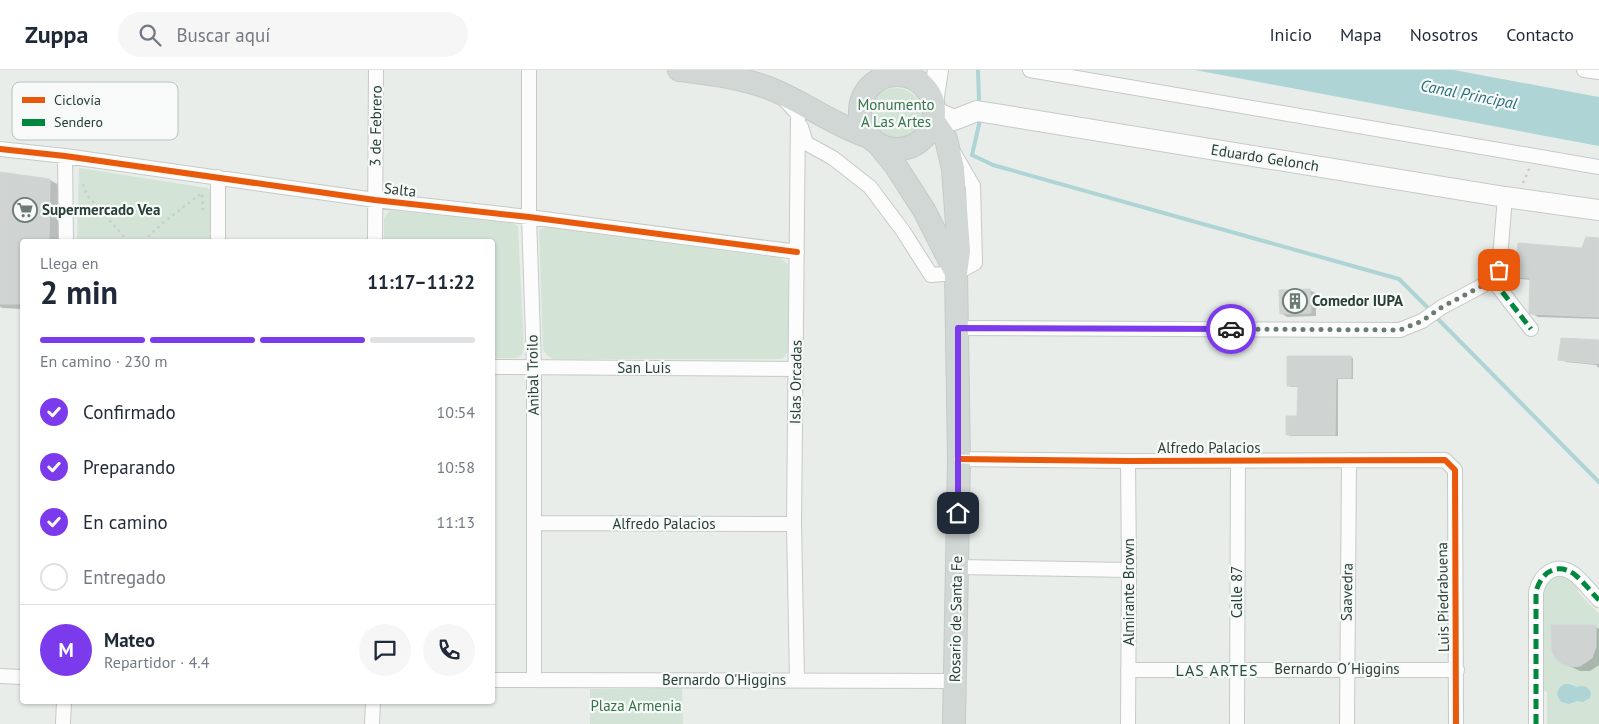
<!DOCTYPE html>
<html lang="es">
<meta charset="utf-8">
<style>
:root{--surface:#fff;--page:#f6f6f7;--text:#1f2937;--muted:#747a83;--line:#e0e1e3;--accent:#7c3aed}
body{margin:0;font-family:"PT Sans",sans-serif;background:var(--page);color:var(--text);height:100vh;display:flex;flex-direction:column;font-size:19px;white-space:nowrap}
*{box-sizing:border-box;margin:0}
p{font-size:16px;color:var(--muted)}
.icon{flex:none;width:28px;height:28px;fill:none;stroke:currentColor;stroke-width:2;stroke-linecap:round;stroke-linejoin:round}
.map{position:relative;flex:1;overflow:hidden}
.sheet{position:absolute;left:20px;top:169px;width:475px;height:465px;display:flex;flex-direction:column;background:var(--surface);border-radius:5px;box-shadow:0 1px 4px #0004}
.sheet>*{flex:none}
.pin{position:absolute;display:grid;place-items:center;width:42px;height:42px;color:#fff;margin:-21px;border-radius:10px;box-shadow:0 2px 8px #0006}
.courier{position:absolute;display:grid;place-items:center;width:50px;height:50px;margin:-25px;border:4px solid #7c3aed;border-radius:50%;background:#fff;color:#222;box-shadow:0 1px 6px #0007}
.headline em{font-style:normal;font-weight:700}
.headline div{display:flex;flex-direction:column-reverse}
.headline{display:flex;align-items:center;justify-content:space-between;height:85px;padding:0 20px}
h1{font-size:32px;font-weight:700;line-height:38px}
.bar{display:grid;grid-template-columns:repeat(4,1fr);gap:8px 5px;align-content:center;height:60px;padding:0 20px}
.bar i{height:6px;border-radius:4px;background:var(--line)}
.bar .current{background:var(--accent)}
.bar p{grid-column:span 4}
.line{display:flex;align-items:center;gap:12px;padding:0 20px;border-top:1px solid var(--line)}
.line div{flex:1}
.round{display:grid;place-items:center;flex:none;width:52px;height:52px;border-radius:26px;background:var(--page)}
ol{padding:0 20px;list-style:none}
li{display:flex;align-items:center;gap:15px;height:55px}
li p{margin-inline-start:auto}
li .icon{padding:5px;border-radius:50%;background:var(--accent);color:#fff;stroke-width:4}
li:last-child{color:var(--muted)}
li i{width:28px;height:28px;border:2px solid var(--line);border-radius:50%}
header{display:flex;align-items:center;gap:30px;box-sizing:border-box;height:70px;padding:0 25px;background:var(--surface);border-bottom:1px solid var(--line)}
header strong{font-size:24px}
nav{display:flex;gap:28px;margin-inline-start:auto;font-size:18px}
.search{width:350px;height:45px;background:var(--page);display:flex;align-items:center;gap:12px;box-sizing:border-box;padding:0 18px;border-radius:28px;color:var(--muted);font-size:19px}
.map>svg:first-child{display:block}
</style>
<header>
<strong>Zuppa</strong>
<div class="search"><svg class="icon" aria-label="search" viewBox="0 0 24 24"><circle cx="10" cy="10" r="6"/><path d="M15 15l6 6"/></svg>Buscar aquí</div>
<nav><a>Inicio</a><a>Mapa</a><a>Nosotros</a><a>Contacto</a></nav>
</header>
<div class="map">
<svg width="1599" height="654" viewBox="0 0 1599 654">
<rect width="100%" height="100%" fill="#e8edea"/>
<path fill="#d3e4d7" d="M870 44a26 26 0 1 1 52 0a26 26 0 1 1-52 0Z
M79,98L207,118L211,121L212,171H77Z
M390,140L513,153L518,156L524,279L521,286L515,288H493L492,171H384V148Z
M545,157L780,188L788,194V199L789,280L784,288L780,289H553C548,286 545,284 543,279L539,160Z
M1566,505L1580,517L1577,521L1599,544V654H1547V622L1541,619L1539,527L1549,507Z
M682,618L683,654H590V619Z"/>
<path fill="#aed4d5" d="M1195,0H1454L1599,27V76Z
M1565,614H1569L1577,617L1581,616L1587,617L1591,622L1590,628L1583,632L1577,631L1569,634L1561,632C1555,625 1557,617 1565,614Z"/>
<path fill="#0003" d="M0,103L50,110L59,115V171H22V239L3,238L0,237Z
M1599,169V249L1538,247L1531,243V210L1521,209L1515,206L1583,180Z
M1309,220L1316,223V246L1287,247L1281,243Z
M1599,272V298L1596,295L1566,292L1560,289Z
M1350,287L1353,288V309H1338V366H1290L1288,364L1299,347V317H1291L1288,315Z
M1595,557L1599,559V595L1590,601H1580L1563,593Z"/>
<g fill="none" stroke-linecap="round" stroke-linejoin="round">
<path stroke="#aed4d5" stroke-width="4" d="M978,0L979,31
M980,50L972,85L993,95L1399,209L1431,241
M1435,246L1599,412"/>
</g>
<path fill="#cfd4d2" stroke="#d1d6d3" d="M0,102L50,109L49,171H22V234H0Z
M1586,167L1599,168V247L1530,244L1529,242L1530,208L1514,207L1518,173L1582,178Z
M1310,219L1311,243L1280,244L1279,220Z
M1561,268L1599,270V294L1558,290Z
M1287,286H1351V308H1336L1335,365H1286V346H1297L1298,316H1287Z
M1551,555H1596V577L1592,588L1580,596L1570,597L1562,594L1556,589L1552,581Z"/>
<g fill="none" stroke-linecap="round" stroke-linejoin="round">
<defs>
<path id="street" d="M529,0V147L534,297V609
M1030,0L1599,97
M1584,0L1599,2
M785,30L798,44L794,454L797,610
M801,57L806,73L833,88L870,117L903,161L931,205L956,203L975,193L973,116L955,85
M0,79L65,86L375,130L529,147L797,182
M65,86L66,171
M218,107V171
M375,171L376,0
M1493,210L1531,259
M958,258L1400,260L1422,251L1442,237L1493,210L1499,200L1505,127
M492,297L796,299
M959,389L1128,391L1445,390L1455,400L1456,654
M534,453L794,454
M957,497L1129,500
M1128,600H1457
M0,606L22,607
M492,610L956,611
M63,654L64,631
M372,654L373,631
M1128,654L1129,500L1128,391
M1237,654L1238,390
M1347,654L1349,390
M1536,654V522C1540,504 1556,491 1574,504C1583,511 1591,522 1599,530"/>
<path id="secondary" d="M901,5L903,0
M933,33L938,0
M934,41L954,50L977,41L1505,127L1599,140"/>
<path id="primary" d="M679,0C711,4 746,8 776,21C808,35 834,55 869,67
M860 42a37 37 0 1 1 74 0a37 37 0 1 1-74 0Z
M933,50L946,69L953,99L959,181L956,203L959,389L954,654
M878,74L895,95L924,140L956,203"/>
</defs>
<use href="#street" stroke="#c5cac7" stroke-width="16"/>
<use href="#secondary" stroke="#c5cbc8" stroke-width="22"/>
<use href="#primary" stroke="#c4cbc8" stroke-width="24"/>
<path stroke="#c8cecb" stroke-width="2.5" stroke-dasharray="2.5 4" stroke-linecap="butt" d="M1523,113L1530,97
M83,114L87,125L128,171
M143,171L165,151L202,123L203,141"/>
<use href="#street" stroke="#fcfcfc" stroke-width="14"/>
<use href="#secondary" stroke="#fcfcfc" stroke-width="20"/>
<use href="#primary" stroke="#d0d7d4" stroke-width="22"/>
<path stroke="#00873e" stroke-width="5" stroke-dasharray="10 5" stroke-linecap="butt" d="M1493,210L1531,259
M1536,654V522C1540,504 1556,491 1574,504C1583,511 1591,522 1599,530"/>
<defs>
<path id="cycleway" d="M0,79L65,86L375,130L529,147L797,182
M959,389L1128,391L1445,390L1455,400L1456,654"/>
</defs>
<use href="#cycleway" stroke="#f7faf9" stroke-width="9"/>
<use href="#cycleway" stroke="#e8590c" stroke-width="6"/>
</g>
<g fill="none" stroke-linecap="round" stroke-linejoin="round">
<path stroke="#6b7c75" stroke-width="5" stroke-dasharray="0 9" d="M1231,259L1400,260L1422,251L1442,237L1493,210L1499,200"/>
<path stroke="#7c3aed" stroke-width="6" d="M958,443V258L1231,259"/>
</g>
<defs>
<symbol id="supermarket-ring" viewBox="-11 -11 22 22"><circle r="9.5" fill="#f7faf9" stroke="#6b7c75" stroke-width="1.5"/><path d="M-6-5.5h2.5l.6 2H6L4.5 2H-2.5L-4.4-4H-6ZM-1.5 3.2a1.3 1.3 0 1 0 .1 0ZM3 3.2a1.3 1.3 0 1 0 .1 0Z" fill="#6b7c75"/></symbol>
<symbol id="building-ring" viewBox="-11 -11 22 22"><circle r="9.5" fill="#f7faf9" stroke="#6b7c75" stroke-width="1.5"/><path d="M-4-6H4V6H1V3H-1V6H-4ZM-2.5-4.3h1.7v1.8h-1.7ZM.8-4.3h1.7v1.8H.8ZM-2.5-1h1.7V.8h-1.7ZM.8-1h1.7V.8H.8Z" fill="#6b7c75"/></symbol>
</defs>
<g fill-rule="evenodd">
<use href="#supermarket-ring" x="11" y="126" width="28" height="28"/>
<use href="#building-ring" x="1281" y="217" width="28" height="28"/>
</g>
<g text-anchor="middle" stroke-width="4.5" stroke-linejoin="round" paint-order="stroke">
<g font-size="15" fill="#357247" stroke="#f7faf9">
<text x="896" y="40">Monumento<tspan x="896" dy="17">A Las Artes</tspan></text>
<text x="636" y="641">Plaza Armenia</text>
</g>
<g font-size="15" fill="#273f36" stroke="#f7faf9">
<text transform="translate(376 56) rotate(-89)" y="5">3 de Febrero</text>
<text transform="translate(1265 88) rotate(9)" y="5">Eduardo Gelonch</text>
<text transform="translate(400 120) rotate(6)" y="5">Salta</text>
<text x="644" y="303">San Luis</text>
<text transform="translate(533 305) rotate(-91)" y="5">Anibal Troilo</text>
<text transform="translate(796 312) rotate(-89)" y="5">Islas Orcadas</text>
<text x="1209" y="383">Alfredo Palacios</text>
<text x="664" y="459">Alfredo Palacios</text>
<text transform="translate(1129 522) rotate(-90)" y="5">Almirante Brown</text>
<text transform="translate(1237 522) rotate(-90)" y="5">Calle 87</text>
<text transform="translate(1347 522) rotate(-89)" y="5">Saavedra</text>
<text transform="translate(1443 527) rotate(-91)" y="5">Luis Piedrabuena</text>
<text transform="translate(956 549) rotate(-89)" y="5">Rosario de Santa Fe</text>
<text x="1337" y="604">Bernardo O´Higgins</text>
<text x="724" y="615">Bernardo O'Higgins</text>
</g>
<g font-size="15" font-weight="bold" fill="#273f36" stroke="#f7faf9" text-anchor="start">
<text x="42" y="145">Supermercado Vea</text>
<text x="1312" y="236">Comedor IUPA</text>
</g>
<g font-size="16" font-style="italic" fill="#276f75" stroke="#f7faf9">
<text transform="translate(1469 24) rotate(11)" y="6">Canal Principal</text>
</g>
<g font-size="16" letter-spacing="1" fill="#254f41" stroke="#f7faf9">
<text x="1217" y="606">LAS ARTES</text>
</g>
</g>
<rect x="12" y="12" width="166" height="58" rx="8" fill="#f7faf9" stroke="#b9c2be" stroke-width="1"/>
<rect x="22" y="27" width="23" height="6" fill="#e8590c"/>
<rect x="22" y="49" width="23" height="7" fill="#00873e"/>
<g font-size="14" fill="#273f36">
<text x="54" y="35">Ciclovía</text>
<text x="54" y="57">Sendero</text>
</g>
</svg>
<div class="pin" style="left:1499px;top:200px;background:#ea580c"><svg class="icon" aria-label="bag" viewBox="0 0 24 24"><path d="M5 8h14l-1 12H6zM9 8a3 3 0 0 1 6 0"/></svg></div>
<div class="pin" style="left:958px;top:443px;background:#1f2937"><svg class="icon" aria-label="home" viewBox="0 0 24 24"><path d="M3 11l9-7 9 7M6 9v11h12V9"/></svg></div>
<div class="courier" style="left:1231px;top:259px"><svg class="icon" aria-label="car" viewBox="0 0 24 24"><path d="M5 17H2v-5l4-1 3-4h7l3 4 3 1v5h-3M9 17h6M6 11h13"/><circle cx="7" cy="17" r="2"/><circle cx="17" cy="17" r="2"/></svg></div>
<section class="sheet">
<div class="headline"><div><h1>2 min</h1><p>Llega en</p></div><em>11:17–11:22</em></div>
<div class="bar"><i class="current"></i><i class="current"></i><i class="current"></i><i></i><p>En camino · 230 m</p></div>
<ol>
<li><svg class="icon" aria-label="check" viewBox="0 0 24 24"><path d="M5 12l5 5 9-10"/></svg>Confirmado<p>10:54</p></li>
<li><svg class="icon" aria-label="check" viewBox="0 0 24 24"><path d="M5 12l5 5 9-10"/></svg>Preparando<p>10:58</p></li>
<li><svg class="icon" aria-label="check" viewBox="0 0 24 24"><path d="M5 12l5 5 9-10"/></svg>En camino<p>11:13</p></li>
<li><i></i>Entregado</li>
</ol>
<div class="line" style="height:90px"><b class="round" style="background:var(--accent);color:#fff">M</b><div><b>Mateo</b><p>Repartidor · 4.4</p></div><a class="round"><svg class="icon" aria-label="chat" viewBox="0 0 24 24"><path d="M4 5h16v11H9l-5 4z"/></svg></a><a class="round"><svg class="icon" aria-label="phone" viewBox="0 0 24 24"><path d="M5 4h4l2 5-3 2q2 4 5 5l2-3 5 2v4C11 20 4 13 5 4z"/></svg></a></div>
</section>
</div>
